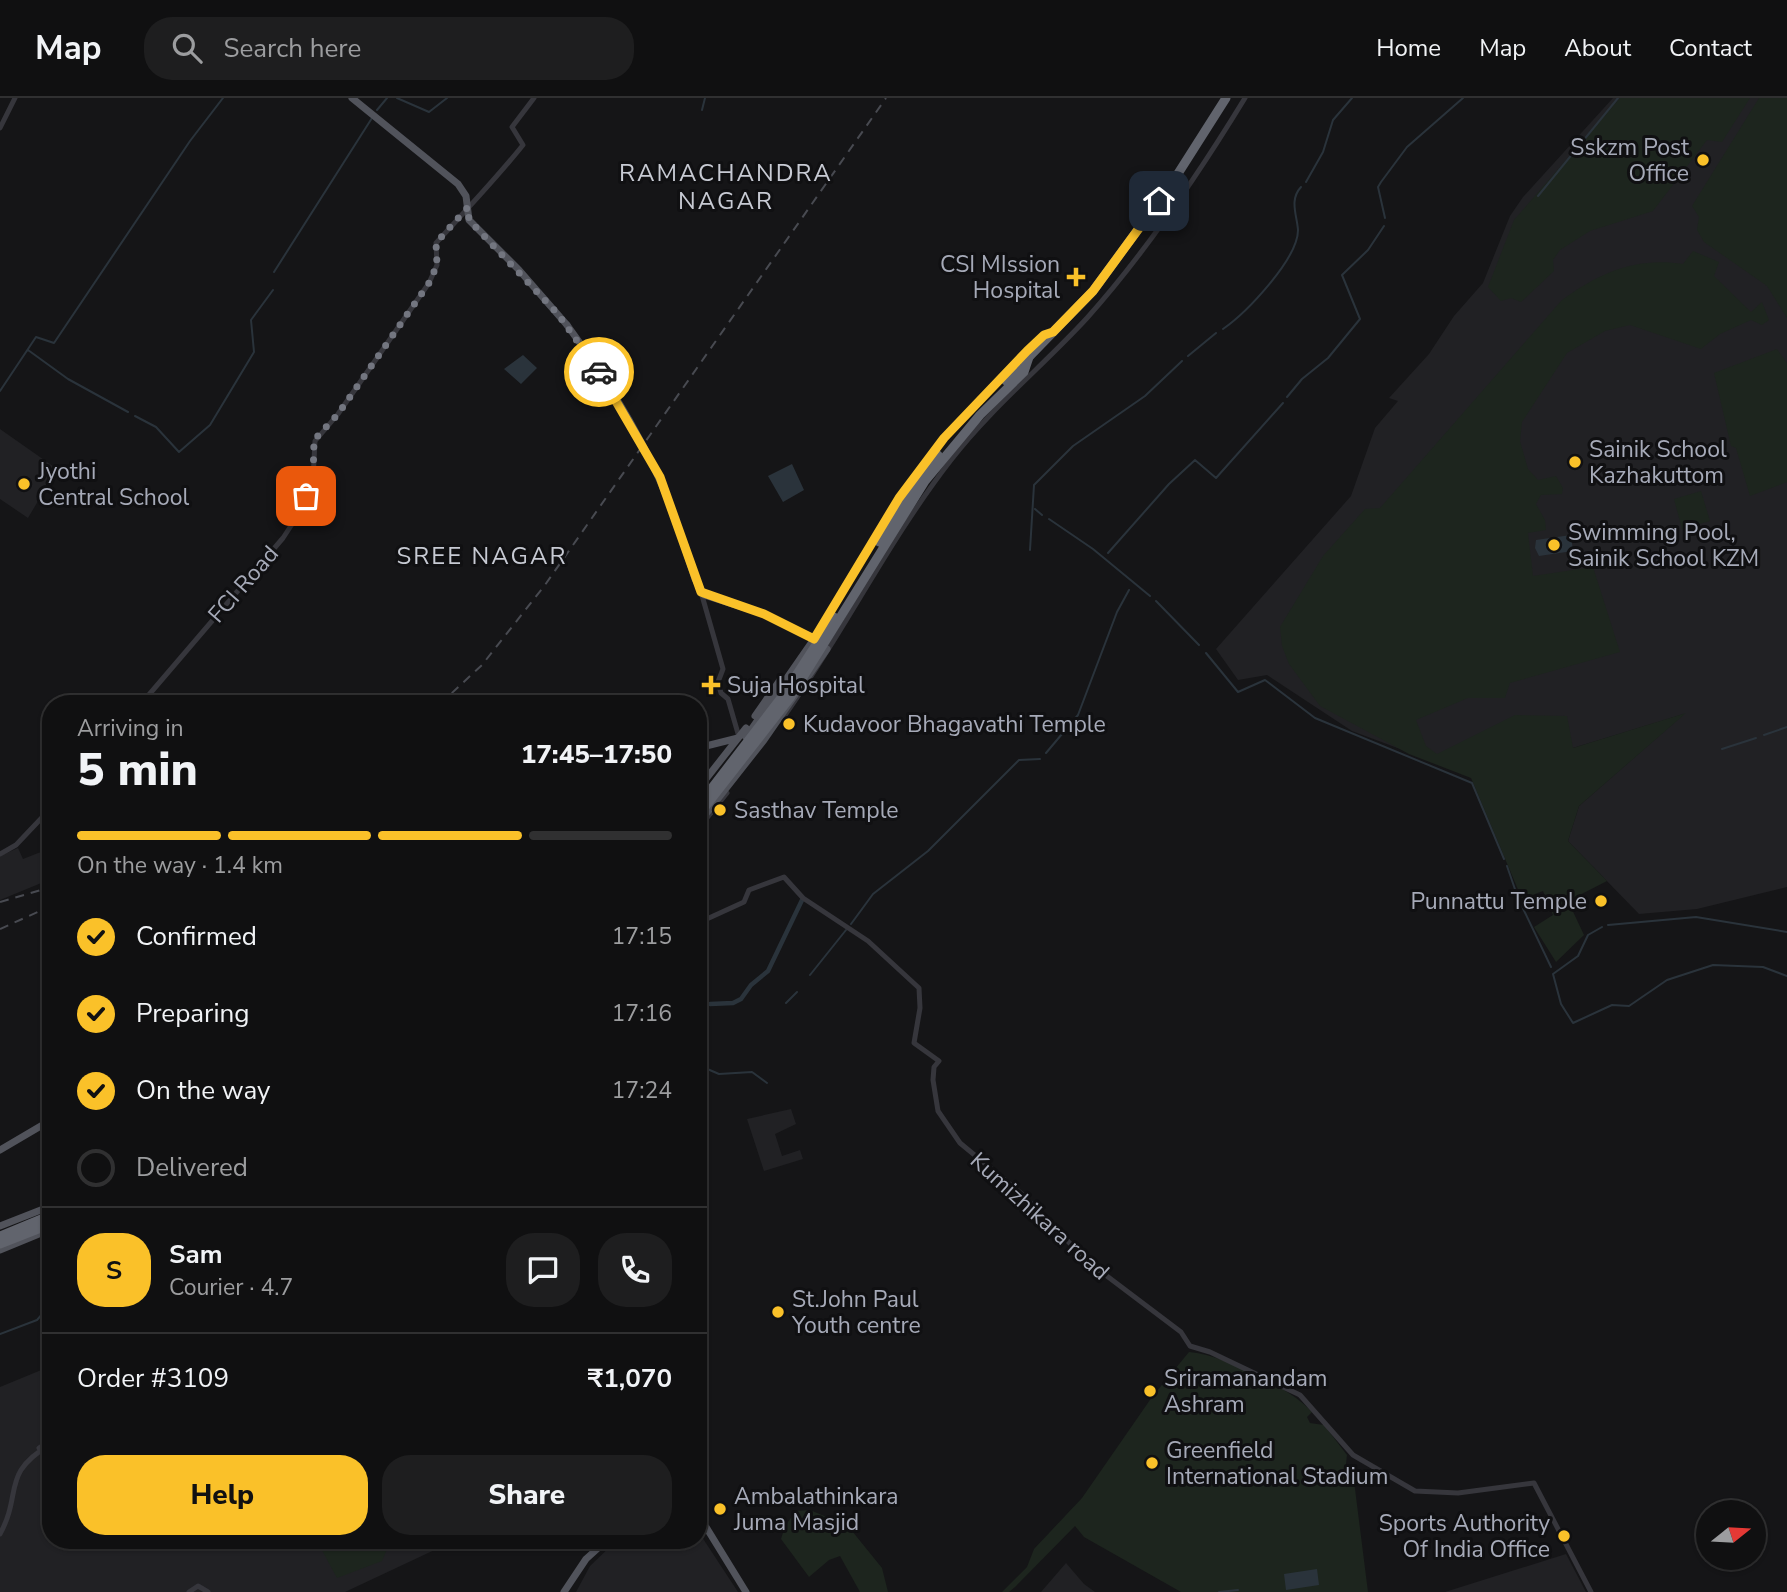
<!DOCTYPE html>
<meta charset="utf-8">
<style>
:root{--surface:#101011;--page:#1e1e1f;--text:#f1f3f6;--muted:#9c9d9f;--line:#303031;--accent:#fac129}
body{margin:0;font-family:"Nunito Sans",sans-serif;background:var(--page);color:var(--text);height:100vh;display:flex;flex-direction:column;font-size:26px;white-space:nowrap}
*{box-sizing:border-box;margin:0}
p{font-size:23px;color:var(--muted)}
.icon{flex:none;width:38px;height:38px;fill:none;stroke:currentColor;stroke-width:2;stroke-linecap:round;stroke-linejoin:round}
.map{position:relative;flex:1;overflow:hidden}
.details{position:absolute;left:42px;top:597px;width:665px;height:854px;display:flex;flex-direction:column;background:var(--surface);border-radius:28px;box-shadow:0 2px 5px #0004,0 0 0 2px var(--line)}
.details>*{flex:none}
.needle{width:46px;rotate:72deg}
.tools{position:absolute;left:1696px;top:1402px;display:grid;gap:14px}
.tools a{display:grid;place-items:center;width:70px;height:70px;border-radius:50%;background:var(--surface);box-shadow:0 2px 5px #0004,0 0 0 2px var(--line);font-size:35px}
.pin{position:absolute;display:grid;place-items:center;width:60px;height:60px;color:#fff;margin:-30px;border-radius:14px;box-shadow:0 4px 10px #0006}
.courier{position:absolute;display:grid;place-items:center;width:70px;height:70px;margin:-35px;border:5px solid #fac129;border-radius:50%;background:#fff;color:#222;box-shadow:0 2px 9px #0007}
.head em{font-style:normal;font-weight:800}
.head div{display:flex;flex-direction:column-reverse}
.head{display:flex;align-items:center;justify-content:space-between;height:119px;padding:0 35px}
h1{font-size:46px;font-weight:800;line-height:52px}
.bar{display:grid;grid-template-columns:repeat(4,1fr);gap:10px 7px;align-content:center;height:84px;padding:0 35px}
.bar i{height:9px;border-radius:5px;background:var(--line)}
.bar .on{background:var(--accent)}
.bar p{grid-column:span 4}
.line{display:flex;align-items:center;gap:18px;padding:0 35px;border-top:2px solid var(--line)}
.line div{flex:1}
.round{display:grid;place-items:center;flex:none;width:74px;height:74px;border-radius:28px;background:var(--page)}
ol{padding:0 35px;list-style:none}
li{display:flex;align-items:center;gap:21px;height:77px}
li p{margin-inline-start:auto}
li .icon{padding:7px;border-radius:50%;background:var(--accent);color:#111;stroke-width:4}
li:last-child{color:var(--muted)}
li i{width:38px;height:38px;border:4px solid var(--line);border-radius:50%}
.action{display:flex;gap:14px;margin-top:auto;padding:14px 35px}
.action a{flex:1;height:80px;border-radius:28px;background:var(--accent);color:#111;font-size:28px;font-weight:800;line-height:80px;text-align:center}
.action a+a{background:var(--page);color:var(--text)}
header{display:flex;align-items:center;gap:42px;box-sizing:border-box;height:98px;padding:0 35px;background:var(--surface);border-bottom:2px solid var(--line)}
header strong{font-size:33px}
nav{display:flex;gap:38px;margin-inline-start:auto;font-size:24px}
.search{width:490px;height:63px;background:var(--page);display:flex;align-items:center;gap:18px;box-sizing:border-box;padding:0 24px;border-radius:28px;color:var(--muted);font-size:26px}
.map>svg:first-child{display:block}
</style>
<header>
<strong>Map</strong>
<div class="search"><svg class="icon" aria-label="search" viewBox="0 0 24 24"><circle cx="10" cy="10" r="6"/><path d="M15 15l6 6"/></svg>Search here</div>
<nav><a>Home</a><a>Map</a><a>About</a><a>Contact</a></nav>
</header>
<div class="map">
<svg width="1787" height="1494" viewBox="0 0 1787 1494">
<rect width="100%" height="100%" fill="#151517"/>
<path fill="#212124" d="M1613,0H1787V789L1697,811L1639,816L1568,743L1579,708L1684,616L1573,650L1427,661L1352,633L1267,577L1238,582L1216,551L1351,398L1375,330L1398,303L1389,300L1429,256L1454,218L1483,185L1510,118L1523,99Z
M0,331L57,371L28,420L0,401Z
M18,750L23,761L51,750V781L0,802V758Z
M791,1011L796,1026L775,1036L782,1058L800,1052L803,1061L764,1073L747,1021Z
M51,1268V1442H442L443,1448L345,1494H0V1289Z
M698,1433L738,1494H576L590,1468L617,1442H698Z
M1566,1456L1586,1494H1445Z
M1066,1465L1084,1486L1095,1494H1041Z"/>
<path fill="#1d251e" d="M1620,0H1750L1722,44L1707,42L1653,113L1590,133L1560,152L1553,162L1554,173L1521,204L1511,200L1501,203L1488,189L1514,122Z
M1759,0H1787V220L1767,188L1704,144L1697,132L1699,119L1692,108Z
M1693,153L1719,164L1714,178L1751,214L1762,204L1769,222L1762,227L1751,222L1720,236L1701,251L1630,227L1605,233L1567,255L1522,324L1520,343L1528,371L1538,382L1556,378L1563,390L1562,396L1541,397L1536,406L1545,422L1546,432L1528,435L1533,478L1593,469L1620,554L1510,585L1505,600H1468L1416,622L1426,648L1437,656L1515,617L1567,618L1573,650L1686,615L1579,708L1568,743L1607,783L1568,803L1584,837L1556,864L1534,829L1553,817L1543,793L1522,801L1471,680L1409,656L1320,608L1289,566L1282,548L1280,529L1323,458L1365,411L1380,410L1561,203C1599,175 1635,159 1683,166Z
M1777,251L1787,265V384L1750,398L1736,350L1731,348L1714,275Z
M1701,393L1710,423L1682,431L1674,401Z
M1189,1254C1221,1256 1291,1290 1312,1314L1307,1319L1310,1325L1324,1327L1347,1357L1346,1366L1352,1367L1368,1494H1181L1084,1439L1075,1428L1015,1489L1009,1494H1002L1027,1469L1034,1451L1082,1400L1152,1299Z
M810,1412L848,1428L882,1470L888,1494H860L840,1458L829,1462L809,1479L781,1441L785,1428L796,1413Z
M321,1442H388L390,1444L382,1463L337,1480L317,1443Z"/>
<path fill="#2a333b" d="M523,257L537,270L521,286L504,271Z
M792,366L804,392L783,404L768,378Z
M1571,437L1573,453L1539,458L1535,450L1536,442Z
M1317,1471L1319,1487L1286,1492L1284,1476Z"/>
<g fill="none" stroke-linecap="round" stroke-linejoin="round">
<path stroke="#2a333b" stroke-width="2" d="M397,0L429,14L447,0
M377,12L387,0
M702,12L705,0
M1306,84L1323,54L1333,22L1352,0
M1538,98L1618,0
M1385,120L1378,89L1381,84L1407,49L1463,0
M274,174L372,20
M1223,231C1246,215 1298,161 1298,132C1297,117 1289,102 1301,89
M28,252L68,281L128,314
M1188,258L1216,235
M0,293L36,239L54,245L190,43L223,0
M1287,299L1302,281L1328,260L1360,221L1342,177L1368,152L1384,128
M135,318L156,329L179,354L210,327L254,254L251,222L273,192
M1035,411L1042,417
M1049,421L1093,451L1150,498
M1030,452L1034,387L1073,348L1145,298L1182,263
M1108,455L1169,386L1195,362L1216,380L1283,305
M1156,503L1199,547
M1206,555L1238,594L1265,582L1315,620L1472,685L1504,761
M1764,637L1787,629
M1722,651L1756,640
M1046,655L1078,617L1117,514L1129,492
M1507,768L1518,800L1551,869
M851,826L873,796L928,753L1019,662L1040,661
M1608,827L1696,819L1787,834
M1602,829L1588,837L1578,858L1553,876L1561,906L1573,925L1612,907L1629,908L1667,882L1713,867L1763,869L1787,878
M810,877L846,832
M786,905L797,894
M698,967L719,976L752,974L767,985
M0,1236L37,1222L51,1206
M1219,1494L1238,1492"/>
<path stroke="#2a333b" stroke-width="4.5" d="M710,906L733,905L741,901L751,887L768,873L803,800
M698,911L707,907"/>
<path stroke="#36363c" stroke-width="5" d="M0,30L15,0
M864,457C907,387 954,324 1013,266C1023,256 1035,240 1049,235
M701,494L723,571L718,584L721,595L728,601L739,639
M141,606L283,440L300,414L313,382L315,343L338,316L429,185L437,167L436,145C466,112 495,82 523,47L512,29L534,0
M783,620C843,536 888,443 951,362C991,310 1043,268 1087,220C1147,153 1198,77 1245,0
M698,731L727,695
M0,756L16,747L51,710
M698,825L744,804L749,792L784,779L803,800L868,843L919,890L920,910L914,945L939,963L934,969L933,982L938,1013L960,1045L1023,1097L1087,1163L1181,1234L1190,1248L1210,1254L1300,1297L1353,1357L1415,1393L1458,1395L1534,1385L1591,1494
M39,1350L51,1342
M0,1436C23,1394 0,1376 51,1346
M189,1494L198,1488L208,1494"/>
<path stroke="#51535b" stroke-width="7" d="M352,0L458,86L466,98L469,122L519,172L567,227
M682,441L695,481L704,497L764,516L815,541
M755,618L780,582
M746,639L814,541L864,457
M698,650L738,640
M698,691L746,630
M698,726L764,642L827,551
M0,1052L51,1022
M0,1128L51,1108
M0,1152L51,1131
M698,1416L746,1494
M564,1494L586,1461L607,1442"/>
<path stroke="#61646d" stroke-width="9" d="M1024,264L1093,193L1172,85L1226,0
M0,1138L51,1117
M0,1146L51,1126"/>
<path stroke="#484a51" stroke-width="2" stroke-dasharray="9 7" stroke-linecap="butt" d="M440,606L482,567L545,487L886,0
M0,804L51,789
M0,831L51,808"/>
<path stroke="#51535b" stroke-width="7" d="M567,227C615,292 658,364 682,441"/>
<path stroke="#61646d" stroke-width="9" d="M1006,283L1018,270
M879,444L907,398L938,357
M698,708L784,596L834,519
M698,718L790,600L925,383L980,317L1024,274L1029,259"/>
</g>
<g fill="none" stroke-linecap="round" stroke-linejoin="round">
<path stroke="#737680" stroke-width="7" stroke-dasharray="0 12.6" d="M306,398L313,382L314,342L338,316L429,185L437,167L436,145L468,109L469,122L558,216L599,274"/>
<path stroke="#fac129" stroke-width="9" d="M599,274L660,379L701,494L764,516L814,541L899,400L944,340L1027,253L1044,237L1053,234L1093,193L1159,103"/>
</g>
<g fill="#fac129" stroke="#101012" stroke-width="2.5">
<circle cx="1703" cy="62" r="7"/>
<path d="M1072.5 168.5h7v7h7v7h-7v7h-7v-7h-7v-7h7z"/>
<circle cx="1575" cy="364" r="7"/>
<circle cx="24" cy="386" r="7"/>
<circle cx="1554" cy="447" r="7"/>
<path d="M707.5 576.5h7v7h7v7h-7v7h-7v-7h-7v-7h7z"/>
<circle cx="789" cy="626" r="7"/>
<circle cx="720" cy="712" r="7"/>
<circle cx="1601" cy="803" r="7"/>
<circle cx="778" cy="1214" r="7"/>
<circle cx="1150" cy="1293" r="7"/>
<circle cx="1152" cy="1365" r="7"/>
<circle cx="720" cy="1411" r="7"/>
<circle cx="1564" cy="1438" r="7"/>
</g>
<g text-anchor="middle" stroke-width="6" stroke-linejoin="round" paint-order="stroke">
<g font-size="23" fill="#a6aab8" stroke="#101012" text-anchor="start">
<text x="1689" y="57" text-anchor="end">Sskzm Post<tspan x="1689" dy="26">Office</tspan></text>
<text x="1060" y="174" text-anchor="end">CSI MIssion<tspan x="1060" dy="26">Hospital</tspan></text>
<text x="1589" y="359">Sainik School<tspan x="1589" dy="26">Kazhakuttom</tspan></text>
<text x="38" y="381">Jyothi<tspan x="38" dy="26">Central School</tspan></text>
<text x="1568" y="442">Swimming Pool,<tspan x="1568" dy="26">Sainik School KZM</tspan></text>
<text x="727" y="595">Suja Hospital</text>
<text x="803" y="634">Kudavoor Bhagavathi Temple</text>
<text x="734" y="720">Sasthav Temple</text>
<text x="1587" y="811" text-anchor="end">Punnattu Temple</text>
<text x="792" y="1209">St.John Paul<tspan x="792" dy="26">Youth centre</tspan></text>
<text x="1164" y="1288">Sriramanandam<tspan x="1164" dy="26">Ashram</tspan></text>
<text x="1166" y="1360">Greenfield<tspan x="1166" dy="26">International Stadium</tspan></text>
<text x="734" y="1406">Ambalathinkara<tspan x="734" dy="26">Juma Masjid</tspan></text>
<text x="1550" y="1433" text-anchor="end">Sports Authority<tspan x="1550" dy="26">Of India Office</tspan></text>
</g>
<g font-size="23" fill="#a6aab8" stroke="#101012">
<text transform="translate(243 486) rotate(-49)" y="8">FCI Road</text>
<text transform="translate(1040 1118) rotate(42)" y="8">Kumizhikara road</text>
</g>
<g font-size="24" letter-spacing="2" fill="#c7cad3" stroke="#101012">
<text x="726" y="83">RAMACHANDRA<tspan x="726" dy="28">NAGAR</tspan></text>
<text x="482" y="466">SREE NAGAR</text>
</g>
</g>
</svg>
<div class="tools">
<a><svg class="needle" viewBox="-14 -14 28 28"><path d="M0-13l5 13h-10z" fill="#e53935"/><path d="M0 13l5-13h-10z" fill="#9c9d9f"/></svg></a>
</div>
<div class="pin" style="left:306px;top:398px;background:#ea580c"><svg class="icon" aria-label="bag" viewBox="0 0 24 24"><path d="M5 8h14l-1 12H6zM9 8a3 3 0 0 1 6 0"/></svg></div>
<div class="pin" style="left:1159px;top:103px;background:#1f2937"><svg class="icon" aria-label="home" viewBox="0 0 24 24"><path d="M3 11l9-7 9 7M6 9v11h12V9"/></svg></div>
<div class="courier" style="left:599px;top:274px"><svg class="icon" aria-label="car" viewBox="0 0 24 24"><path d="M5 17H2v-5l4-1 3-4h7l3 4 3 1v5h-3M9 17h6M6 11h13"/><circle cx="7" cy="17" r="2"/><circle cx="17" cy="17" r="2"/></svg></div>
<section class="details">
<div class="head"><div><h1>5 min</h1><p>Arriving in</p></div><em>17:45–17:50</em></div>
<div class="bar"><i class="on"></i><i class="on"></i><i class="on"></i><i></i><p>On the way · 1.4 km</p></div>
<ol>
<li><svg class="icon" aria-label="check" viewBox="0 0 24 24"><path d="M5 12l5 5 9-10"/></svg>Confirmed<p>17:15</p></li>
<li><svg class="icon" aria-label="check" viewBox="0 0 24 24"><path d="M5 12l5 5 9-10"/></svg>Preparing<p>17:16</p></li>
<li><svg class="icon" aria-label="check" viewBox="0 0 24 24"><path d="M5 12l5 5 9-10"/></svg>On the way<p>17:24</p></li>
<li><i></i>Delivered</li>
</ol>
<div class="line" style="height:126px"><b class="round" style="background:var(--accent);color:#111">S</b><div><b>Sam</b><p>Courier · 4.7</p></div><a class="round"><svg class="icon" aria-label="chat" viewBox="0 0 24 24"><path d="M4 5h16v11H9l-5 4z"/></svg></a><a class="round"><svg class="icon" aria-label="phone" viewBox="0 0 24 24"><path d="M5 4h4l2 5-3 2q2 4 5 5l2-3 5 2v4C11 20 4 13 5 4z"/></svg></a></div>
<div class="line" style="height:91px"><div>Order #3109</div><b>₹1,070</b></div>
<div class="action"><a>Help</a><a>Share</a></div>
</section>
</div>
